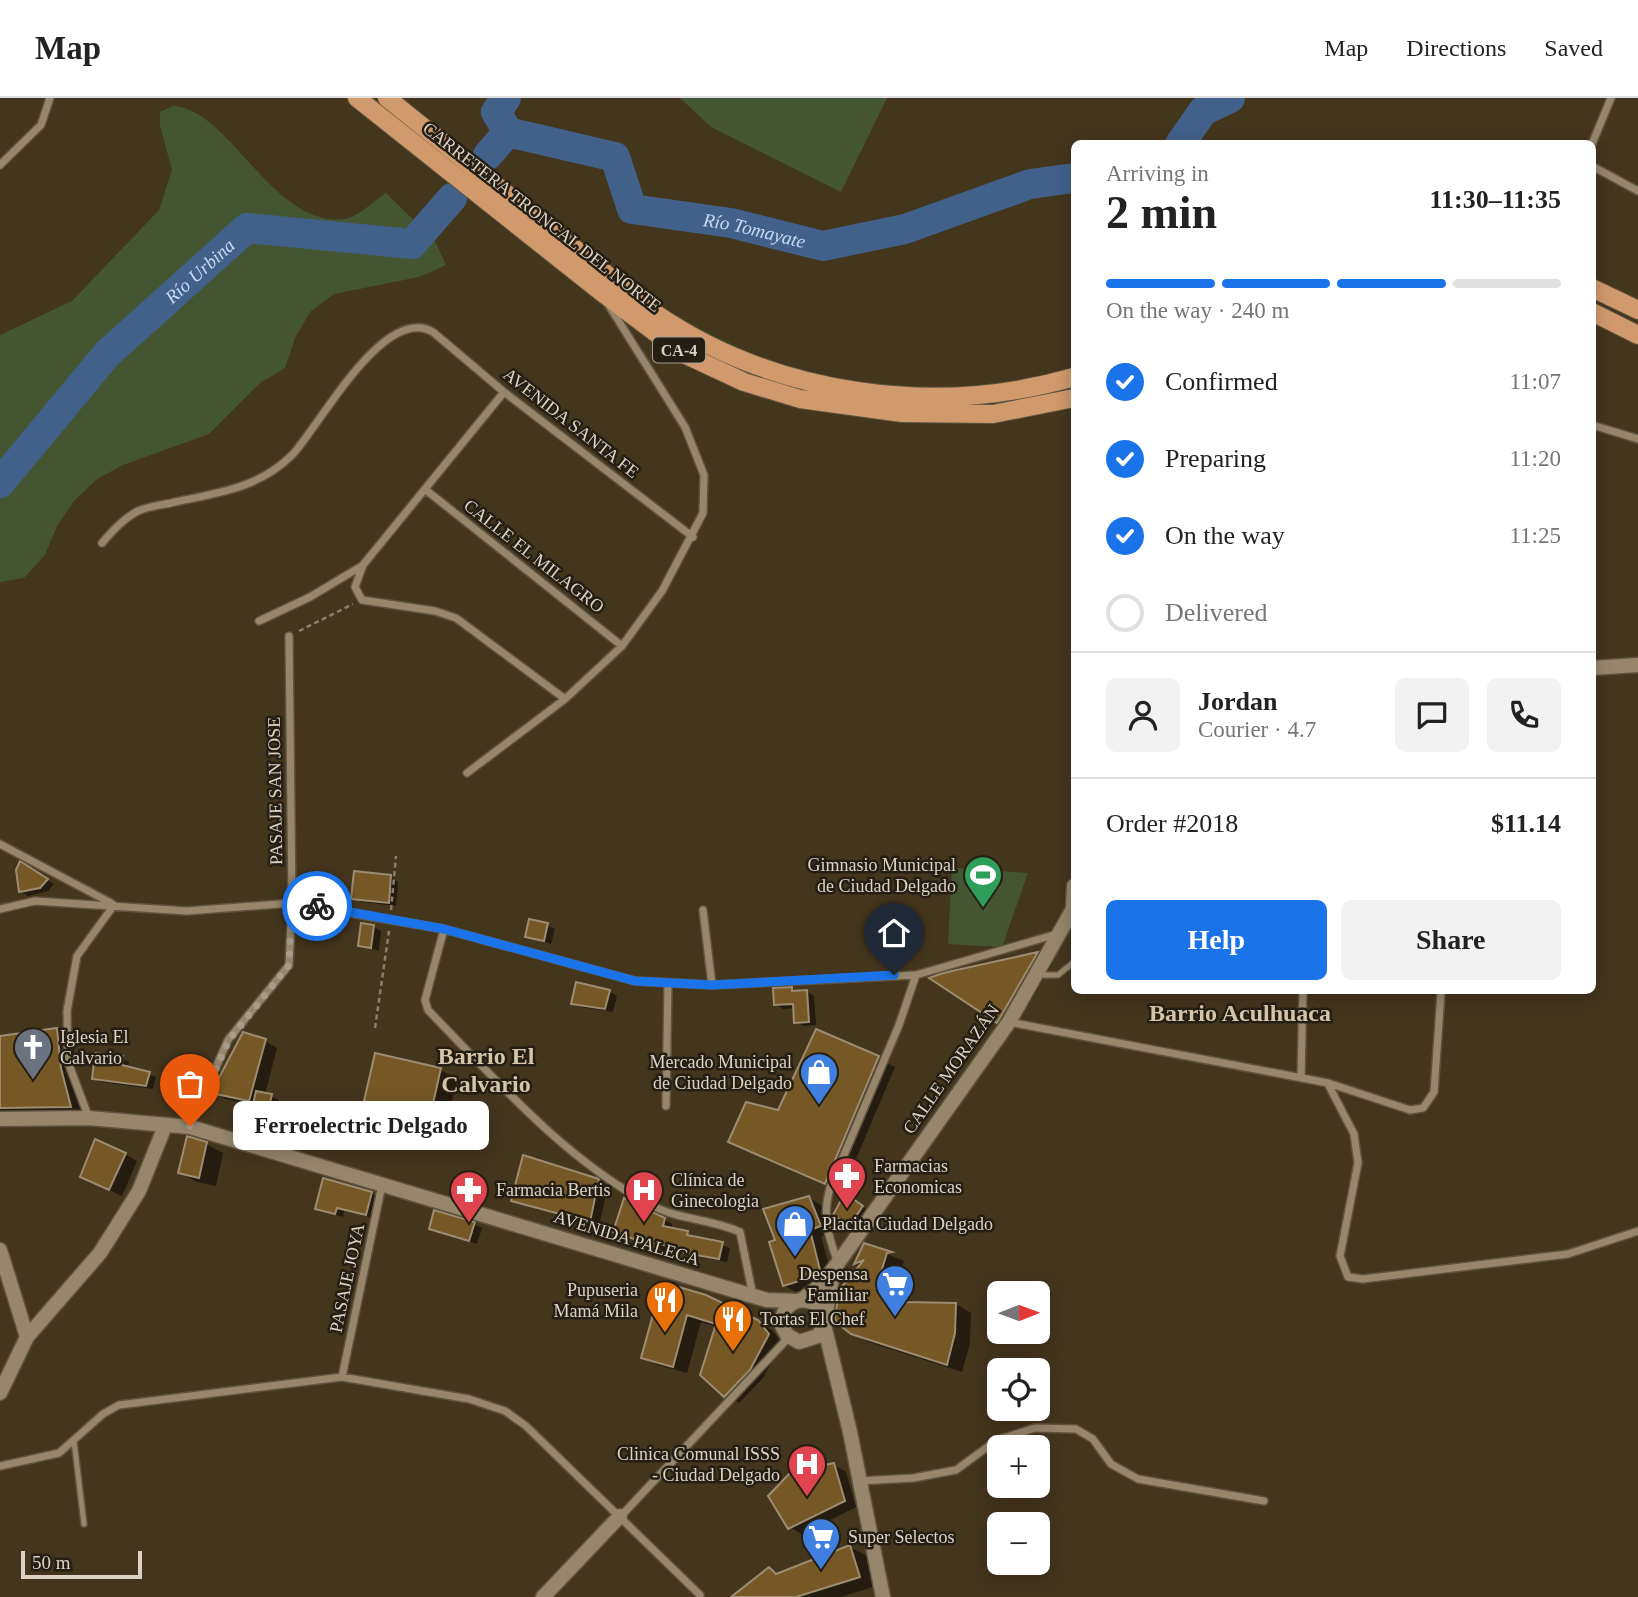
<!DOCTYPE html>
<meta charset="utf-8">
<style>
:root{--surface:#fff;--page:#f2f2f2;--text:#222;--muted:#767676;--line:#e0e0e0;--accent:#1a73e8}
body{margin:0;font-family:Georgia,serif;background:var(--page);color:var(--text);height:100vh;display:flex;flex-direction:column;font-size:26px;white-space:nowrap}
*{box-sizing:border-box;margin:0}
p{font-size:23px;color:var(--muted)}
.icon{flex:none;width:38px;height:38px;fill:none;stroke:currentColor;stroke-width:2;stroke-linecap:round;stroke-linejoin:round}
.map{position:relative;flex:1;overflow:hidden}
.side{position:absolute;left:1071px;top:42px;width:525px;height:854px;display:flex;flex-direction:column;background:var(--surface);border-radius:10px;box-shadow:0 4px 18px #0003}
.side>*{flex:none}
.needle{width:46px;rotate:89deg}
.tools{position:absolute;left:987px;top:1183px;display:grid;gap:14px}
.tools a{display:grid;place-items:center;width:63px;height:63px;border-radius:10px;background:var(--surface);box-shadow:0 4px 18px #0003;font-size:35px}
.scale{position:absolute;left:21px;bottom:18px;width:121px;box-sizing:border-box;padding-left:7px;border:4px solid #dcd3c5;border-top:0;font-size:19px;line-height:24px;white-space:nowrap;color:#dcd3c5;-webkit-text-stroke:5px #241e13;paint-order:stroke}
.pin{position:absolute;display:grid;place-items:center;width:60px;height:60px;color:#fff;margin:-72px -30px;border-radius:50% 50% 50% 0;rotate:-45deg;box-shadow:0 0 7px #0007}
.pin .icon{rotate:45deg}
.courier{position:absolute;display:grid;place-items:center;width:70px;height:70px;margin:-35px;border:5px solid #1a73e8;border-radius:50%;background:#fff;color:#222;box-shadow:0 2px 9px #0007}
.bubble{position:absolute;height:49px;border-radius:10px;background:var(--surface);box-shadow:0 4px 18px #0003;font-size:23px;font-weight:600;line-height:49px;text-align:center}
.summary em{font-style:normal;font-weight:600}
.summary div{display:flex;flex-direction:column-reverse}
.summary{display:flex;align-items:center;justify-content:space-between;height:119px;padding:0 35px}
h1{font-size:46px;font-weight:600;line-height:52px}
.bar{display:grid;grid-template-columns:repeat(4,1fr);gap:10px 7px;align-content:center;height:84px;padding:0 35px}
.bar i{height:9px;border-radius:5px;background:var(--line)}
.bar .selected{background:var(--accent)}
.bar p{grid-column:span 4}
.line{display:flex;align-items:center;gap:18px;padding:0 35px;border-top:2px solid var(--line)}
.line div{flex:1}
.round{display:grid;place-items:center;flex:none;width:74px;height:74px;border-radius:10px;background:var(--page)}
ol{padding:0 35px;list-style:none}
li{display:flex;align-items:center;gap:21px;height:77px}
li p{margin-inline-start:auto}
li .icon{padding:7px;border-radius:50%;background:var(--accent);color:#fff;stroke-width:4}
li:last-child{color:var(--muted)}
li i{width:38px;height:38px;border:4px solid var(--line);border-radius:50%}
.button{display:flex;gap:14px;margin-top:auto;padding:14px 35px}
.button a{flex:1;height:80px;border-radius:10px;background:var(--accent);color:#fff;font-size:28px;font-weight:600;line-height:80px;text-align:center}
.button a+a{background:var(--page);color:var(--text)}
header{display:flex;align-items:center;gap:42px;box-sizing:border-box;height:98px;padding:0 35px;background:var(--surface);border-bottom:2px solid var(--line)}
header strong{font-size:33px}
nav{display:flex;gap:38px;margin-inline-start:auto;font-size:24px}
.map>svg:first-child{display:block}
</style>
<header>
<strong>Map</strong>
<nav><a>Map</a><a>Directions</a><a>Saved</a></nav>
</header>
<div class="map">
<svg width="1638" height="1499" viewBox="0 0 1638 1499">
<rect width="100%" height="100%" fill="#44351d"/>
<path fill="#445631" d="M680,0H887L841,94L711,29Z
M173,8C230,10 272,130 345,121C358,119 375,102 386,95L435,143L446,167L419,179L334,196L310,214L295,240L285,270L260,285L209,336L123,367L97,381L74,403L57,428L45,457L24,480L0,484V237L72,203L159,112L172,72L160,28V14Z
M952,770L1028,775L1002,849L948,846Z"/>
<path fill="#0007" fill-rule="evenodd" d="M21,766L54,786L48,793L28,798L21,793Z
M391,779L398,784L396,808L361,804L353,800Z
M547,827L555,831L551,846L527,838Z
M374,829L381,833L379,853L360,847Z
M1037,856L1053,865L1014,932L933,880Z
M775,892L806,893L814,898L816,927L804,928L796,924L795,910L783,911L775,906Z
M609,893L617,898L613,914L581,909L573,905Z
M56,932L73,941L77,980L87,1017L0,1019V940Z
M817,933L895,969L842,1094L730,1044L779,1014Z
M265,943L277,950L265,996L279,1002L273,1030L251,1023L255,1007L225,1001L214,994Z
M122,960L129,964L128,970L156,979L153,991L101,984L94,980Z
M440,972L457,981L446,1028L423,1022L421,1030L402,1026L366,1002ZM399,1019L414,1022L413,1026L399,1022Z
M206,1046L223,1055L216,1088L197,1084L180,1075Z
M125,1056L137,1063L122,1098L94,1085Z
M598,1083L608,1088L599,1128L513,1102Z
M371,1095L379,1100L374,1120L344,1113L343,1119L317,1110Z
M809,1100L821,1107L832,1135L821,1138L832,1179L828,1184L796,1194L784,1187L777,1143Z
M853,1102L869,1113L857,1131L850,1126Z
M664,1121L672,1126L671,1131L730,1150L727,1164L693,1158L686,1153L667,1149L666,1153L615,1133Z
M474,1126L482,1130L477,1146L431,1131Z
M865,1147L904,1163L892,1195L918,1206H956L971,1215L970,1245L962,1274L868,1244L851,1235L862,1168L856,1165Z
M706,1199L772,1232L782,1245L763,1280L739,1305L726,1297L717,1229L701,1224L687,1275L657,1267L644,1259Z
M834,1367L846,1374L856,1409L802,1436L789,1429Z
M850,1449L867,1458L876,1488L841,1499H734L769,1471L779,1477Z"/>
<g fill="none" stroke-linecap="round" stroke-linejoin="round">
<g stroke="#41618b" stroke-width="30">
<path d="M506,0L496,14L508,34"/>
<path id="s1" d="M508,34L615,59L632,111L731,125L823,148L905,131L1030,86L1074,80"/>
<path d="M1180,46L1203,13L1230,0"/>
<path d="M488,57L508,34"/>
<path id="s2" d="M0,385L107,256L247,130L412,146L452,100"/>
</g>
</g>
<path fill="#765826" stroke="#9d8c71" stroke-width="2" d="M20,763L48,781L40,790L19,794L16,772Z
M354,773L391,777L389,805L351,801Z
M529,821L548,825L544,843L525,839Z
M361,825L374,827L371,850L358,848Z
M1038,854L997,925L929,880L943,875Z
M576,884L610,892L605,911L571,906Z
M792,889V893L807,892L809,924L794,925L793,906L774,907L773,890Z
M57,930L61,970L71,1009L0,1010V938Z
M816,931L879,958L825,1086L728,1044L746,1004L778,1012Z
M243,934L266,941L249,1003L211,995Z
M95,955L123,958L122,967L150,974L146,988L92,981Z
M375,955L441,970L430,1019L406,1014L405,1022L383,1017V1008L364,1003Z
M256,993L272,996L265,1027L249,1024Z
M187,1038L207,1044L199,1080L178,1075Z
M95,1041L126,1055L109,1092L80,1079Z
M523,1057L599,1081L590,1124L511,1103Z
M323,1080L372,1094L366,1117L337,1110L335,1116L315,1111Z
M845,1095L863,1108L849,1128L833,1117Z
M809,1098L821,1128L810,1132L820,1172L816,1178L783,1188L769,1144L775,1142L763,1111Z
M624,1100L665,1120L663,1128L688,1133L687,1137L723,1144L719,1161L684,1155V1151L659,1146L658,1150L636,1145L637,1142L613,1134Z
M434,1112L475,1124L469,1143L429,1131Z
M864,1145L892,1154L887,1155L876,1190L906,1196L903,1204L956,1205L955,1235L947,1267L851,1236L837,1225L835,1220L839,1192L864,1162L854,1166Z
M662,1184L706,1197L758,1222L769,1236L750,1272L724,1299L700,1277L716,1226L687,1217L673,1269L641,1260Z
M834,1365L845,1403L788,1431L768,1398L791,1374Z
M850,1447L860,1479L796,1499H731L769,1469L776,1476Z"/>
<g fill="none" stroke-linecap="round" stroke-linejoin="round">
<defs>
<path id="lane" d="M1037,877H1058L1074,864
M74,1343L84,1426"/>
<path id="street" d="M1592,46L1611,0
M0,67L41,27L50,0
M1592,68L1638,93
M504,294L363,467L355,489L362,502L435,513L456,520L565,601
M1592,327L1638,341
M426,392L622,548
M102,445C112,433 124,420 138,413C149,408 163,407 175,404C218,395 259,390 292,357C319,329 384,205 433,234L504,294L693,439
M259,523L310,499L360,469
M467,675L565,601L622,548L662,493L703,415L704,377L685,329L608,206
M0,746L111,805
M0,811L35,803L187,813L292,805L444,831L635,883L712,887L916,877L1057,836
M703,812L712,887
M444,831L425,902L428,912C496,982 565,1062 653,1108C680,1122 712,1121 740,1134L753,1198
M1009,924L1328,985L1410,1012L1423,1010L1434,994L1441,895
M1301,980L1303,892
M1328,986L1354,1036L1358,1065L1340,1158L1348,1179L1363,1181L1568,1156L1638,1133
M666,1008L668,885
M89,1020L68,964L67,913L77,858L114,807
M190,1028L228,942L289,867L292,805L289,538
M838,1165C828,1137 822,1119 830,1090L899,927L916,877
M342,1279L382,1087
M0,1368L59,1355L103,1316L119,1307L342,1279L469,1301L505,1313L526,1328L700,1497
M859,1383L913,1380L956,1372L997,1342L1035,1330L1076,1331L1093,1341L1111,1366L1138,1381L1264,1403
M621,1418L789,1239"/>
<path id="secondary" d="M1592,570L1638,567
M0,1021L89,1020L190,1029L753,1198L767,1202L796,1203
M0,1152L27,1239
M803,1201L821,1187L838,1165L1009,924L1073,811L1074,788
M824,1220L816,1206C798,1196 783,1207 781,1226L787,1237L799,1244L818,1238C829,1222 826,1195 834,1176
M824,1227L850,1334L883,1499
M0,1295L27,1239L100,1155L139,1093L165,1028
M543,1499L620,1418"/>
<path id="primary" d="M357,0L600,193L684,256L744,284L800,301L902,315L993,316L1074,300
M387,0L656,216C777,298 935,319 1074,279
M1592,190L1638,212
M1592,214L1638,237"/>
</defs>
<use href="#lane" stroke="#5f533f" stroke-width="8"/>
<use href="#street" stroke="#5f533f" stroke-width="10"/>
<use href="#secondary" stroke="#5f533f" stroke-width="17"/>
<use href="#primary" stroke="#5f533f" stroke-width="20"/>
<path stroke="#8b7f6c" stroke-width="2.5" stroke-dasharray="5 3.5" stroke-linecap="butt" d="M299,533L353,506
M391,812L396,758
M375,930L389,833"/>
<use href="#lane" stroke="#97866c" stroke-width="5"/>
<use href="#street" stroke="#97866c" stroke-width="7"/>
<use href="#secondary" stroke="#97866c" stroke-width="14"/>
<use href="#primary" stroke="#d09a6d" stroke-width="18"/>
</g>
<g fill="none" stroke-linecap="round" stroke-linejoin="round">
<path stroke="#a79c8a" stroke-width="7" stroke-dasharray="0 12.6" d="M190,1028L229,942L289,867L292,805L317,808"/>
<path stroke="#1a73e8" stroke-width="9" d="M317,808L444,831L635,883L712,887L894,877"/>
</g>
<defs>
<symbol id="stadium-pin" viewBox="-11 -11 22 30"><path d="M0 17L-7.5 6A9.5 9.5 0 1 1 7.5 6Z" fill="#2e9e5b" stroke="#241e13"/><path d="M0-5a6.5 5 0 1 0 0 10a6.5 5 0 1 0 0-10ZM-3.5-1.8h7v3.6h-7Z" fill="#fff"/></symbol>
<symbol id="church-pin" viewBox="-11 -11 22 30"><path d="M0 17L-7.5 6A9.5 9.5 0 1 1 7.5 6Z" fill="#6b7280" stroke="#241e13"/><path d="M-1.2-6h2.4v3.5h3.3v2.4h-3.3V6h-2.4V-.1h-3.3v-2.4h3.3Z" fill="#fff"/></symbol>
<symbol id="shop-pin" viewBox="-11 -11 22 30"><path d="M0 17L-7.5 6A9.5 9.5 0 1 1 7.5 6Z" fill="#3f7fe0" stroke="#241e13"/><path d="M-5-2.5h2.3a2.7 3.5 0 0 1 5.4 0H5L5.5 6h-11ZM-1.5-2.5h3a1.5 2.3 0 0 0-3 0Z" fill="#fff"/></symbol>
<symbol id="pharmacy-pin" viewBox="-11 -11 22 30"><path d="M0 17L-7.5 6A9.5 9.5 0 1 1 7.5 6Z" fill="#e0444e" stroke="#241e13"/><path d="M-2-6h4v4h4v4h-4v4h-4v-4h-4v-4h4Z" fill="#fff"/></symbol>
<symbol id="hospital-pin" viewBox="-11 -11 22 30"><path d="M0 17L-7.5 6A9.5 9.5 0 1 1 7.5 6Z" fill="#e0444e" stroke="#241e13"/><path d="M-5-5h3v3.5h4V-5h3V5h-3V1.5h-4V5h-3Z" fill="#fff"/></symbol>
<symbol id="supermarket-pin" viewBox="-11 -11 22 30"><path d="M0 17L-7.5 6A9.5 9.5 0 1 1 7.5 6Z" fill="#3f7fe0" stroke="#241e13"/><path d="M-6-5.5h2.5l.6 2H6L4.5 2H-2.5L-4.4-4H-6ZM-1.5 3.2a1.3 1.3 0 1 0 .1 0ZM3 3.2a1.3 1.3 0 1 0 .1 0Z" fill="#fff"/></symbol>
<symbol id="restaurant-pin" viewBox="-11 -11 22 30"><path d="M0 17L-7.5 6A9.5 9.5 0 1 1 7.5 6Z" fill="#e8710a" stroke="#241e13"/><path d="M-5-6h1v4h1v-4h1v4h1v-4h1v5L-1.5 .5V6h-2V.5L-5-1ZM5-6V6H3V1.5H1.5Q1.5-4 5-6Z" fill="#fff"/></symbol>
</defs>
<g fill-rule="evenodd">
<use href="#stadium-pin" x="961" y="755" width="44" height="60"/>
<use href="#church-pin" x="11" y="927" width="44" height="60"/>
<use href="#shop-pin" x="797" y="952" width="44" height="60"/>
<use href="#pharmacy-pin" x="825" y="1056" width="44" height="60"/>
<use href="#pharmacy-pin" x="447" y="1070" width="44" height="60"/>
<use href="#hospital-pin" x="622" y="1070" width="44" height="60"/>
<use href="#shop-pin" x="773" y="1104" width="44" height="60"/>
<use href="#supermarket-pin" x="873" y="1164" width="44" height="60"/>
<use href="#restaurant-pin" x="643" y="1180" width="44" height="60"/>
<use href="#restaurant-pin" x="711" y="1199" width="44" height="60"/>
<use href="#hospital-pin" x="785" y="1344" width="44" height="60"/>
<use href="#supermarket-pin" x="799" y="1417" width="44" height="60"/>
</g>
<g text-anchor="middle" stroke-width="5" stroke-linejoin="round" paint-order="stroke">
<rect fill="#241e13" stroke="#a59d90" stroke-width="2" x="653" y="239.5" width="52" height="25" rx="5"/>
<g font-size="16" font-weight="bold" fill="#dcd3c5">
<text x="679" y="258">CA-4</text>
</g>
<g font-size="18" fill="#dcd3c5" stroke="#241e13">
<text transform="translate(542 119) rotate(38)" y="6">CARRETERA TRONCAL DEL NORTE</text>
<text transform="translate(571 325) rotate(38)" y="6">AVENIDA SANTA FE</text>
<text transform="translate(534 458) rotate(38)" y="6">CALLE EL MILAGRO</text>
<text transform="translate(275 693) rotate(-91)" y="6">PASAJE SAN JOSE</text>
<text transform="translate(951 971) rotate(-55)" y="6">CALLE MORAZÁN</text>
<text transform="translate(627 1140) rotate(17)" y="6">AVENIDA PALECA</text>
<text transform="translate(347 1180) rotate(-78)" y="6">PASAJE JOYA</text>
</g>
<g font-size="18" fill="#dcd3c5" stroke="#241e13" text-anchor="start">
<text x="956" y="773" text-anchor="end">Gimnasio Municipal<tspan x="956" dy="21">de Ciudad Delgado</tspan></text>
<text x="60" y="945">Iglesia El<tspan x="60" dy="21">Calvario</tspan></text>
<text x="792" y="970" text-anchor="end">Mercado Municipal<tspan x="792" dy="21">de Ciudad Delgado</tspan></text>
<text x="874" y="1074">Farmacias<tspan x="874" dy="21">Economicas</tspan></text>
<text x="671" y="1088">Clínica de<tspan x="671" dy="21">Ginecologia</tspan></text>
<text x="496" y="1098">Farmacia Bertis</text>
<text x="822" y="1132">Placita Ciudad Delgado</text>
<text x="868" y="1182" text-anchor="end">Despensa<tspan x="868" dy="21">Familiar</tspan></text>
<text x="638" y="1198" text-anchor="end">Pupuseria<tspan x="638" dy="21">Mamá Mila</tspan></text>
<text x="760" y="1227">Tortas El Chef</text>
<text x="780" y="1362" text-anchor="end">Clinica Comunal ISSS<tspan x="780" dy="21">- Ciudad Delgado</tspan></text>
<text x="848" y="1445">Super Selectos</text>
</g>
<g font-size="19" font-style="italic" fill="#c6daf5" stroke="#241e13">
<text dy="7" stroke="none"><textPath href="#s1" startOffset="289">Río Tomayate</textPath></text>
<text dy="7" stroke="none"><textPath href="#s2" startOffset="292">Río Urbina</textPath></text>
</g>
<g font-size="24" font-weight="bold" fill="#d7c5a9" stroke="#241e13">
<text x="1240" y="923">Barrio Aculhuaca</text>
<text x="486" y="966">Barrio El<tspan x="486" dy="28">Calvario</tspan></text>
</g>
</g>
</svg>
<div class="tools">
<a><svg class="needle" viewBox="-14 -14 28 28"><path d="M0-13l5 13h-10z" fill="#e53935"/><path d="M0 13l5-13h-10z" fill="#767676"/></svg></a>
<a><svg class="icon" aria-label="locate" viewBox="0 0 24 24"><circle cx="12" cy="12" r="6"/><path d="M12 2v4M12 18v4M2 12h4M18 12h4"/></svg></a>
<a>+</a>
<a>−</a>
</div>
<div class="scale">50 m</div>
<div class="pin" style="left:190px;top:1028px;background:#ea580c"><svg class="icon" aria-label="bag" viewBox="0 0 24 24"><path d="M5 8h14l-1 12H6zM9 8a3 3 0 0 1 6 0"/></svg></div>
<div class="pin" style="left:894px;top:877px;background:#1f2937"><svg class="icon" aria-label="home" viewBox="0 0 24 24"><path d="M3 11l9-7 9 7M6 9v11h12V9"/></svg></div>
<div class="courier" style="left:317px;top:808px"><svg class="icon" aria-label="bike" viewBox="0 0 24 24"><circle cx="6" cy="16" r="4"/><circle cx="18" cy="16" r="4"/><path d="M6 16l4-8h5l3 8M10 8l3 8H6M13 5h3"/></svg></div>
<div class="bubble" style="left:233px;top:1003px;width:256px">Ferroelectric Delgado</div>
<section class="side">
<div class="summary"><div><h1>2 min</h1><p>Arriving in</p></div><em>11:30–11:35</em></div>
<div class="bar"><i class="selected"></i><i class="selected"></i><i class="selected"></i><i></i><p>On the way · 240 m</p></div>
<ol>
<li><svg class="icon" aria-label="check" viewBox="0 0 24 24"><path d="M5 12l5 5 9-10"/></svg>Confirmed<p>11:07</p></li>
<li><svg class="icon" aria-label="check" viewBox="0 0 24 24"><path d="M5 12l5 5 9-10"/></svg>Preparing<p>11:20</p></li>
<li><svg class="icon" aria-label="check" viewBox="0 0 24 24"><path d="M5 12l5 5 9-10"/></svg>On the way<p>11:25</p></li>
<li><i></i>Delivered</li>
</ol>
<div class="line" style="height:126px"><a class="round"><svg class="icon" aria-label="person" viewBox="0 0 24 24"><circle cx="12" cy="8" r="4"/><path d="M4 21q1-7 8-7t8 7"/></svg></a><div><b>Jordan</b><p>Courier · 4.7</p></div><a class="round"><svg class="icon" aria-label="chat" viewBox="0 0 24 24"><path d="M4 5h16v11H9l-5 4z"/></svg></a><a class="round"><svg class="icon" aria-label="phone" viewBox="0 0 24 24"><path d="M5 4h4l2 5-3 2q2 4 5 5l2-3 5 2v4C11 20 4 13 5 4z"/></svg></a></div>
<div class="line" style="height:91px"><div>Order #2018</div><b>$11.14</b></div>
<div class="button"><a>Help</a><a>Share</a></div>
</section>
</div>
